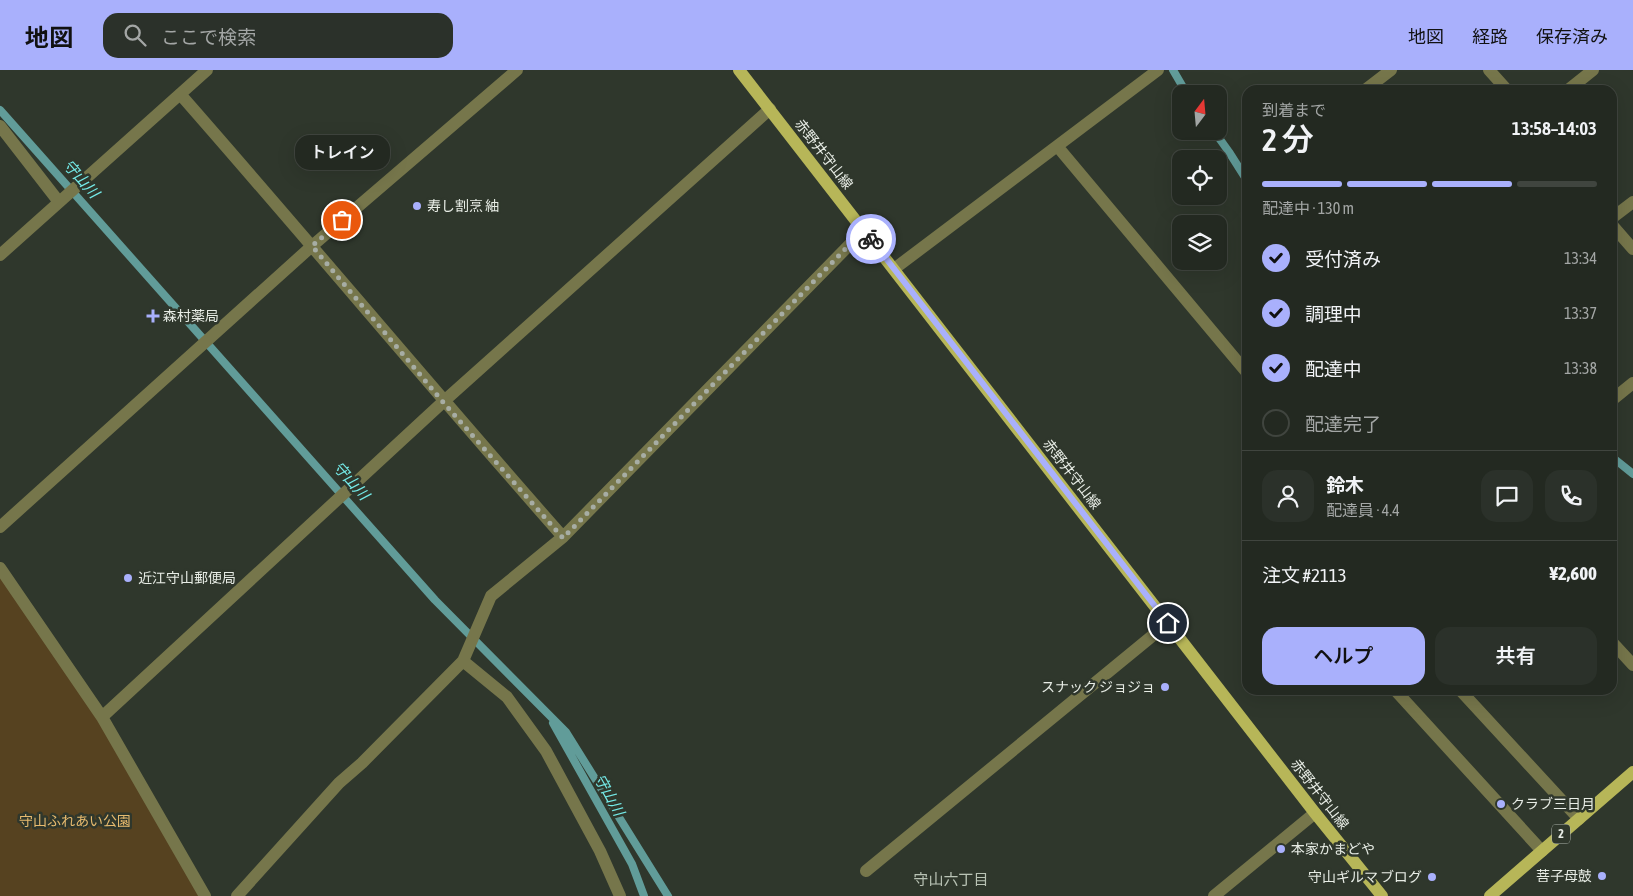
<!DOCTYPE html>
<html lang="ja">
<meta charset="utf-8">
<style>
:root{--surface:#232921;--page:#2b312a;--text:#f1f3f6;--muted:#a3a6a5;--line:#40453f;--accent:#a9b0fc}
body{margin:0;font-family:"Asap Condensed","Noto Sans JP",sans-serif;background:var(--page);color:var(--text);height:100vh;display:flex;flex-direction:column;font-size:19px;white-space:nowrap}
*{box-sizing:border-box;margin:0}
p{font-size:16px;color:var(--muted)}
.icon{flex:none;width:28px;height:28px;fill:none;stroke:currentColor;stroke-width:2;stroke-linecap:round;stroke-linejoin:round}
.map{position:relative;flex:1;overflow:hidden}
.panel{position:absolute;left:1242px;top:15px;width:375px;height:610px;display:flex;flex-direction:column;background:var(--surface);border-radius:15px;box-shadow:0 5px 20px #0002,0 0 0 1px var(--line)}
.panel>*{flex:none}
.needle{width:32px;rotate:16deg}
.controls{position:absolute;left:1172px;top:15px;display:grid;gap:10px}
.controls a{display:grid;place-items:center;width:55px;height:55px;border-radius:10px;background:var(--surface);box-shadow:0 5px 20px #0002,0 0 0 1px var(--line);font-size:25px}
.pin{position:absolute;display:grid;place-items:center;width:42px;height:42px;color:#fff;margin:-21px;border:2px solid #fff;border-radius:50%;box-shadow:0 1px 5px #0007}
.courier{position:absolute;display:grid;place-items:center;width:50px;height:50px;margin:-25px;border:4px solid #a9b0fc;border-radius:50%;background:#fff;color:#222;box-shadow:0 1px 6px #0007}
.bubble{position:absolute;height:35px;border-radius:15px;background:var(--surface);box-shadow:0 5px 20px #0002,0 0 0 1px var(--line);font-size:16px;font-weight:600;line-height:35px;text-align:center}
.headline em{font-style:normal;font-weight:600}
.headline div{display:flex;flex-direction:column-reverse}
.headline{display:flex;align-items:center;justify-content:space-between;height:85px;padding:0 20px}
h1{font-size:32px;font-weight:600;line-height:38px}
.bar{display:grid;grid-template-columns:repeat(4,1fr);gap:8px 5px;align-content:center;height:60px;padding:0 20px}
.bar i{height:6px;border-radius:4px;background:var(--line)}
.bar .on{background:var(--accent)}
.bar p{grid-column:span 4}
.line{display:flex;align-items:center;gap:12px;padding:0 20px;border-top:1px solid var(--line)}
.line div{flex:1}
.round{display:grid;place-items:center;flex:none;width:52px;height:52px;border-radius:15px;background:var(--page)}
ol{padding:0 20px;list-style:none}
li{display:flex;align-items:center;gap:15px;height:55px}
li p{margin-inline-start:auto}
li .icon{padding:5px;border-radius:50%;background:var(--accent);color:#111;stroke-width:4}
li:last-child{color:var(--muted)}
li i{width:28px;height:28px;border:2px solid var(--line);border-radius:50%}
.primary-button{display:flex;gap:10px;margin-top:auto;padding:10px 20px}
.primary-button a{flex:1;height:58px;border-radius:15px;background:var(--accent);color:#111;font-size:20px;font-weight:600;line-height:58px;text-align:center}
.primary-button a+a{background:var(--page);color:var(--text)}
header{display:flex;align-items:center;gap:30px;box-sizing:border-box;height:70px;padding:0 25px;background:var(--accent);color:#111}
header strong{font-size:24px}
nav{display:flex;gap:28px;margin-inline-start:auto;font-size:18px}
.search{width:350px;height:45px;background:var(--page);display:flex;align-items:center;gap:12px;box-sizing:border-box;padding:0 18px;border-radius:15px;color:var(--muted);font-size:19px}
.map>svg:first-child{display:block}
</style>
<header>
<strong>地図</strong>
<div class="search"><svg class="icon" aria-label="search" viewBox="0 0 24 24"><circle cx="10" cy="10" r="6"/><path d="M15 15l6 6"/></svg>ここで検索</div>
<nav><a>地図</a><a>経路</a><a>保存済み</a></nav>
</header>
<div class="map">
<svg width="1633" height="826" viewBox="0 0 1633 826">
<rect width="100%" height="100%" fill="#2f372c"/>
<path fill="#564220" d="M0,498L102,647L205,826H0Z"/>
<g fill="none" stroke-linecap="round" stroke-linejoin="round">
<path stroke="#619c99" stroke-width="8" d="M1173,0L1187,24
M0,40L435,530L566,662L668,826
M1214,61L1229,82L1248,112
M1612,387L1633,404
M553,653L632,794L644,826"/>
<path stroke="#76764b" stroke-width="12" d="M1489,0L1507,20
M1365,20L1391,0
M1568,20L1593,0
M180,24C309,171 434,321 563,467
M0,56L59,132
M1057,76L1248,304
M1612,148L1633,132
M1612,155L1633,179
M0,185L207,0
M894,199L1158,0
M1612,330L1633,313
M0,457L312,176L517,0
M0,498L102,647L205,826
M1612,572L1633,595
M463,591L507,627L546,681L600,781L620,826
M1395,620L1542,781
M1460,620L1579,749
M102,647L443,332L770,39
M866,801L1168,553
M237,826L339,713L362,693L463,591L491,526L563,467L864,160
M1214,826L1315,743"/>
<path stroke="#b7b658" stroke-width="12" d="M739,0L1315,743L1382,826
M1490,826L1633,702"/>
</g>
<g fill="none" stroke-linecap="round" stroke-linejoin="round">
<path stroke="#a7ada4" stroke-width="5" stroke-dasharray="0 9" d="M342,150L312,176L443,332L563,468L864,160L871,169"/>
<path stroke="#a9b0fc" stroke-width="6" d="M871,169L1168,553"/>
</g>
<g fill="#a9b0fc" stroke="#2f372c" stroke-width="2">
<circle cx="417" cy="136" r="5"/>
<path d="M150.5 238.5h5v5h5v5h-5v5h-5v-5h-5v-5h5z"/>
<circle cx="128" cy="508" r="5"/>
<circle cx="1165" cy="617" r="5"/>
<circle cx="1501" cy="734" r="5"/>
<circle cx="1281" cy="779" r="5"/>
<circle cx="1602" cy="806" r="5"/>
<circle cx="1432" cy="807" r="5"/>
</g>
<g text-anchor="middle" stroke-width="5" stroke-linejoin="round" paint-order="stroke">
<rect fill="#2f372c" stroke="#b0b6ae" stroke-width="1" x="1552" y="754.5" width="18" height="19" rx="4"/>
<g font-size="12" font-weight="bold" fill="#e7ece5">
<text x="1561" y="768">2</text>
</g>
<g font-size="14" fill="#e7ece5" stroke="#2f372c">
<text transform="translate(824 84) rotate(52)" y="5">赤野井守山線</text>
<text transform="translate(1072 404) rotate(52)" y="5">赤野井守山線</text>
<text transform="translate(1320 724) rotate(52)" y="5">赤野井守山線</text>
</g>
<g font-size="14" fill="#e7ece5" stroke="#2f372c" text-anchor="start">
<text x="427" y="141">寿し割烹 紬</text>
<text x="163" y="251">森村薬局</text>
<text x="138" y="513">近江守山郵便局</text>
<text x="1155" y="622" text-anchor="end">スナック ジョジョ</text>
<text x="1511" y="739">クラブ三日月</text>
<text x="1291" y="784">本家かまどや</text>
<text x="1592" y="811" text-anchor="end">菩子母鼓</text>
<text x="1422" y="812" text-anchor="end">守山ギルマ ブログ</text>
</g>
<g font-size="14" fill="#e6ba6e" stroke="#2f372c">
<text x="75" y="756">守山ふれあい公園</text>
</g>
<g font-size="15" font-style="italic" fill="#75ecea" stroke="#2f372c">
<text transform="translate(81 109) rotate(48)" y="5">守山川</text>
<text transform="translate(351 411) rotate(48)" y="5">守山川</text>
<text transform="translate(609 725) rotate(61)" y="5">守山川</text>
</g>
<g font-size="15" fill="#b9c3b5" stroke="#2f372c">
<text x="951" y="815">守山六丁目</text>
</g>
</g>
</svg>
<div class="controls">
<a><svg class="needle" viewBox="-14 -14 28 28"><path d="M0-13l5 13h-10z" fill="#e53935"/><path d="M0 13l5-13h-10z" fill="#a3a6a5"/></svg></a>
<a><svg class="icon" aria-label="locate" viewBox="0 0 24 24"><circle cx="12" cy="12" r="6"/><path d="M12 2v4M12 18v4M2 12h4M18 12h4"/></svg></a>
<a><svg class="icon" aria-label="layers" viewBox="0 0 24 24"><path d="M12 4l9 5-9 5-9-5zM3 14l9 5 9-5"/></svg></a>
</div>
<div class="pin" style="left:342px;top:150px;background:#ea580c"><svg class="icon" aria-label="bag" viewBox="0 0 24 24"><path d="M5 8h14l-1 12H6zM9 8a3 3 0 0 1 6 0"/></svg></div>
<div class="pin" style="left:1168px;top:553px;background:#1f2937"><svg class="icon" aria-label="home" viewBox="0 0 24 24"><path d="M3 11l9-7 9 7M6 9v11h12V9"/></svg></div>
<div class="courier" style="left:871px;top:169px"><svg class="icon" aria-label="bike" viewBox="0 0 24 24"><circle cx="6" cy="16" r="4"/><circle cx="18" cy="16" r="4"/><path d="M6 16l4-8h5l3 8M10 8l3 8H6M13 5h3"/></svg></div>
<div class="bubble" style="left:295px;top:65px;width:95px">トレイン</div>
<section class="panel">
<div class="headline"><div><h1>2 分</h1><p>到着まで</p></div><em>13:58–14:03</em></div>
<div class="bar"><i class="on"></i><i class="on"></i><i class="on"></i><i></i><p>配達中 · 130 m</p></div>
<ol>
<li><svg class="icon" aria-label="check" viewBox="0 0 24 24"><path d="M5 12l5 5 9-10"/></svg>受付済み<p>13:34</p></li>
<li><svg class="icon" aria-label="check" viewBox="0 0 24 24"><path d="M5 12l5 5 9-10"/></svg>調理中<p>13:37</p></li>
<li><svg class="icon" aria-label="check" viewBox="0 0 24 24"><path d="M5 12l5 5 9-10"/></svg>配達中<p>13:38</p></li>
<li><i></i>配達完了</li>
</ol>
<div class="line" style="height:90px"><a class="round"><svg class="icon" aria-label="person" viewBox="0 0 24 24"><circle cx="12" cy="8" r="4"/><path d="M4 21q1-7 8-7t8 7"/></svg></a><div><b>鈴木</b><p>配達員 · 4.4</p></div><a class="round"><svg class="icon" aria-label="chat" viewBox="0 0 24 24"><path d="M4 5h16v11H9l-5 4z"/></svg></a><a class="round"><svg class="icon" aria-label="phone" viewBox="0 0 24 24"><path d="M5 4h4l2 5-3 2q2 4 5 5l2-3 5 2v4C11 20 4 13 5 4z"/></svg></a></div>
<div class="line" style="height:65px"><div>注文 #2113</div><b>¥2,600</b></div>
<div class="primary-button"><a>ヘルプ</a><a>共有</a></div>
</section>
</div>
